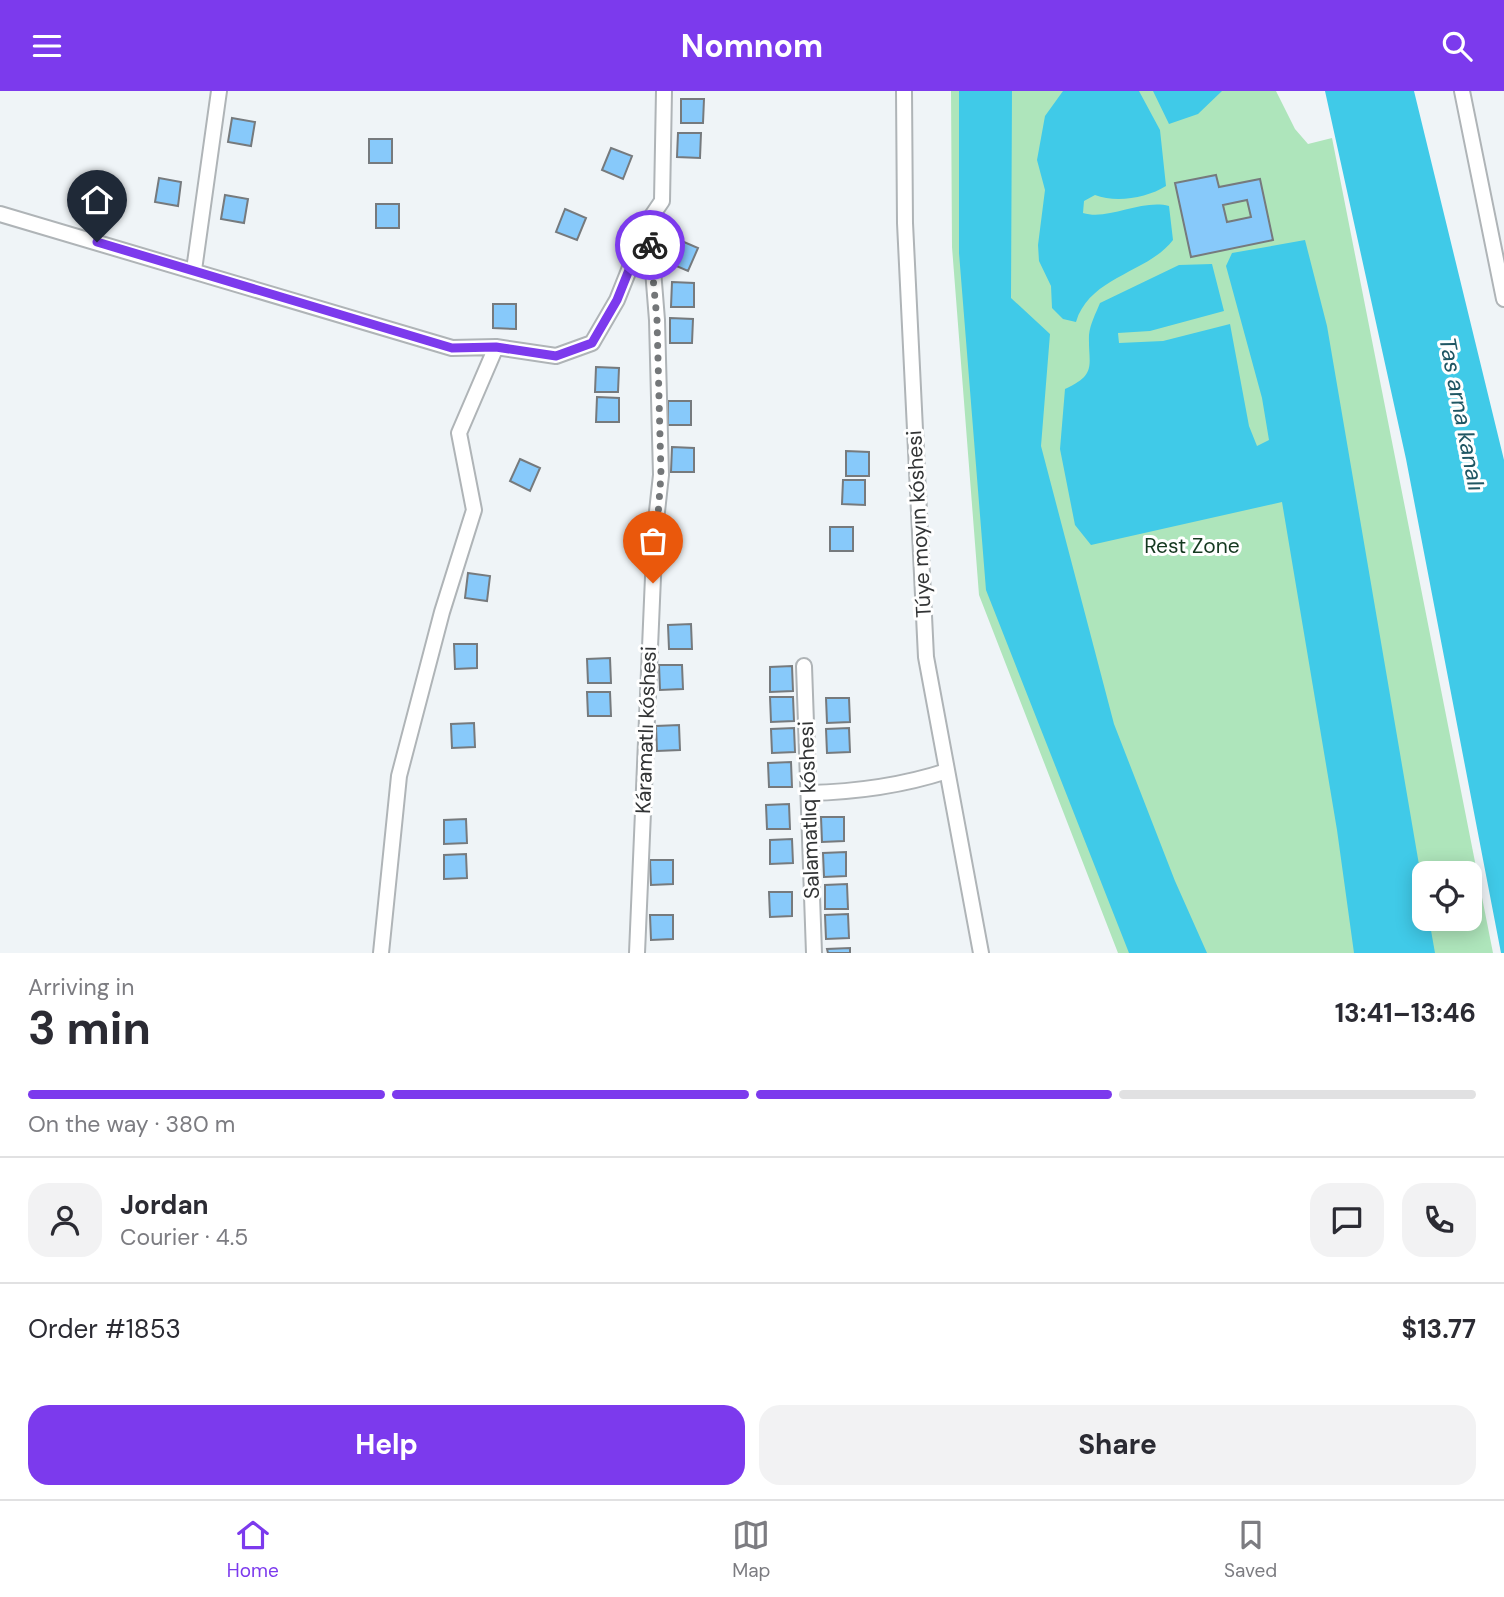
<!DOCTYPE html>
<meta charset="utf-8">
<style>
:root{--surface:#fff;--page:#f2f2f3;--text:#2b2b33;--muted:#7c7c81;--line:#e1e1e2;--accent:#7c3aed}
body{margin:0;font-family:"DM Sans",sans-serif;background:var(--page);color:var(--text);height:100vh;display:flex;flex-direction:column;font-size:26px;white-space:nowrap}
*{box-sizing:border-box;margin:0}
p{font-size:23px;color:var(--muted)}
.icon{flex:none;width:38px;height:38px;fill:none;stroke:currentColor;stroke-width:2;stroke-linecap:round;stroke-linejoin:round}
.map{position:relative;height:862px;overflow:hidden}
.drawer{display:flex;flex-direction:column;background:var(--surface);flex:1}
.drawer>*{flex:none}
.controls{position:absolute;left:1412px;top:770px;display:grid;gap:14px}
.controls a{display:grid;place-items:center;width:70px;height:70px;border-radius:14px;background:var(--surface);box-shadow:0 4px 18px #0003;font-size:35px}
.pin{position:absolute;display:grid;place-items:center;width:60px;height:60px;color:#fff;margin:-72px -30px;border-radius:50% 50% 50% 0;rotate:-45deg;box-shadow:0 0 7px #0007}
.pin .icon{rotate:45deg}
.courier{position:absolute;display:grid;place-items:center;width:70px;height:70px;margin:-35px;border:5px solid #7c3aed;border-radius:50%;background:#fff;color:#222;box-shadow:0 2px 9px #0007}
.summary em{font-style:normal;font-weight:700}
.summary div{display:flex;flex-direction:column-reverse}
.summary{display:flex;align-items:center;justify-content:space-between;height:119px;padding:0 28px}
h1{font-size:46px;font-weight:700;line-height:52px}
.bar{display:grid;grid-template-columns:repeat(4,1fr);gap:10px 7px;align-content:center;height:84px;padding:0 28px}
.bar i{height:9px;border-radius:5px;background:var(--line)}
.bar .active{background:var(--accent)}
.bar p{grid-column:span 4}
.line{display:flex;align-items:center;gap:18px;padding:0 28px;border-top:2px solid var(--line)}
.line div{flex:1}
.round{display:grid;place-items:center;flex:none;width:74px;height:74px;border-radius:21px;background:var(--page)}
.cta{display:flex;gap:14px;margin-top:auto;padding:14px 28px}
.cta a{flex:1;height:80px;border-radius:21px;background:var(--accent);color:#fff;font-size:28px;font-weight:700;line-height:80px;text-align:center}
.cta a+a{background:var(--page);color:var(--text)}
header{display:flex;justify-content:space-between;align-items:center;height:91px;padding:0 28px;background:var(--accent);color:#fff;font-size:32px;font-weight:700}
.menu{display:flex;justify-content:space-around;align-items:center;height:98px;border-top:2px solid var(--line);background:var(--surface);font-size:19px;color:var(--muted)}
.menu a{display:grid;justify-items:center;gap:4px}
.menu .active{color:var(--accent)}
.map>svg:first-child{display:block}
</style>
<header><svg class="icon" aria-label="menu" viewBox="0 0 24 24"><path d="M4 6h16M4 12h16M4 18h16"/></svg>Nomnom<svg class="icon" aria-label="search" viewBox="0 0 24 24"><circle cx="10" cy="10" r="6"/><path d="M15 15l6 6"/></svg></header>
<div class="map">
<svg width="1504" height="862" viewBox="0 0 1504 862">
<rect width="100%" height="100%" fill="#eff4f7"/>
<path fill="#aee5bb" fill-rule="evenodd" d="M951,0H1276L1295,38L1308,53L1332,47L1493,862H1118L979,504L952,156ZM1424,782H1470V828H1424Z"/>
<path fill="#40cae8" d="M959,0H1012L1011,207L1050,243L1041,355L1114,633L1175,790L1207,862H1129L986,499L959,162Z
M1063,0H1139L1160,39L1166,95C1147,107 1116,112 1095,104L1084,110L1083,122C1108,130 1141,108 1169,115L1173,149C1148,182 1090,185 1076,231L1063,228L1052,217L1051,195L1039,170L1038,154L1045,99L1037,69L1045,25Z
M1153,0H1222L1198,23L1169,33Z
M1325,0H1414L1504,369V862H1501L1406,368Z
M1305,149L1327,235L1424,803V828H1429L1435,862H1354L1337,739L1282,411L1091,454L1075,434L1060,358L1065,298C1098,283 1088,274 1089,244C1090,233 1096,222 1100,212L1179,174L1212,173L1224,220L1150,240L1118,242L1119,252L1163,250L1230,233L1249,335L1257,355L1269,349L1262,307L1226,175L1232,162Z"/>
<path fill="#87c9fa" stroke="#767a7d" stroke-width="2" fill-rule="evenodd" d="M681,8H704L703,32H681Z
M232,27L255,31L251,55L228,51Z
M678,42H701L700,67L677,66Z
M369,48H392V72H369Z
M611,57L632,65L623,88L602,79Z
M1216,84L1219,96L1260,88L1273,149L1191,166L1175,92ZM1247,109L1251,126L1227,131L1223,114Z
M159,87L181,91L178,115L155,111Z
M225,104L248,108L244,132L221,128Z
M376,113H399V137H376Z
M565,118L586,127L577,149L556,141Z
M677,148L698,157L688,180L667,171Z
M672,191L694,192V216H671Z
M493,213H516V238L493,237Z
M670,227L693,228L692,252H670Z
M596,276L619,277L618,301H595Z
M597,306L619,307V331H596Z
M668,310H691V334H668Z
M672,356L694,357V381H671Z
M846,360L869,361V385H846Z
M520,368L540,377L530,400L510,390Z
M843,389H865V414L842,413Z
M830,436H853V460H830Z
M468,482L490,485L487,510L465,507Z
M691,533L692,558H669L668,534Z
M454,553H477V577L455,578Z
M610,567L611,592H588L587,568Z
M659,574H682L683,598L660,599Z
M792,575L793,600L770,601V576Z
M587,601H610L611,625H588Z
M770,606H793L794,630L771,631Z
M826,607H849L850,631L827,632Z
M474,632L475,656L452,657L451,633Z
M679,634L680,659L657,660L656,635Z
M794,637L795,661L772,662L771,638Z
M849,637L850,661L827,662L826,638Z
M791,671L792,696H769L768,672Z
M789,713L790,738H767L766,714Z
M821,726H844V750L822,751Z
M466,728L467,752L444,753V729Z
M792,748L793,772L770,773V749Z
M846,761V785L824,786L823,762Z
M466,763L467,787L444,788V764Z
M650,769H673V793L651,794Z
M847,793L848,818H825V794Z
M769,801H792V825L770,826Z
M848,823L849,847L826,848L825,824Z
M650,824H673V848L651,849Z
M850,857V862H828L827,858Z"/>
<g fill="none" stroke-linecap="round" stroke-linejoin="round">
<defs>
<path id="minor" d="M904,0L905,132L926,566L981,862
M1462,0L1504,208
M0,123L452,257L496,256L556,265L592,252L617,209L647,134
M194,179L219,0
M804,575L814,862
M808,702C856,701 901,695 947,680
M381,862L399,685L442,521L474,419L459,342L496,256
M637,862L655,439L661,384L657,229L649,129L662,110L664,0"/>
</defs>
<use href="#minor" stroke="#afb4b7" stroke-width="18"/>
<use href="#minor" stroke="#fff" stroke-width="14"/>
</g>
<g fill="none" stroke-linecap="round" stroke-linejoin="round">
<path stroke="#747779" stroke-width="7" stroke-dasharray="0 12.6" d="M650,154L657,229L661,384L653,492"/>
<path stroke="#7c3aed" stroke-width="9" d="M97,151L452,257L496,256L556,265L592,252L617,209L649,129L650,154"/>
</g>
<g text-anchor="middle" stroke-width="6" stroke-linejoin="round" paint-order="stroke">
<g font-size="21" fill="#323435" stroke="#fff">
<text transform="translate(919 433) rotate(-93)" y="7">Túye moyın kóshesi</text>
<text transform="translate(646 639) rotate(-88)" y="7">Káramatlı kóshesi</text>
<text transform="translate(809 719) rotate(-92)" y="7">Salamatlıq kóshesi</text>
</g>
<g font-size="21" fill="#153920" stroke="#fff">
<text x="1192" y="462">Rest Zone</text>
</g>
<g font-size="23" font-style="italic" fill="#1f5663" stroke="#fff">
<text transform="translate(1462 323) rotate(79)" y="8">Tas arna kanalı</text>
</g>
</g>
</svg>
<div class="controls">
<a><svg class="icon" aria-label="locate" viewBox="0 0 24 24"><circle cx="12" cy="12" r="6"/><path d="M12 2v4M12 18v4M2 12h4M18 12h4"/></svg></a>
</div>
<div class="pin" style="left:653px;top:492px;background:#ea580c"><svg class="icon" aria-label="bag" viewBox="0 0 24 24"><path d="M5 8h14l-1 12H6zM9 8a3 3 0 0 1 6 0"/></svg></div>
<div class="pin" style="left:97px;top:151px;background:#1f2937"><svg class="icon" aria-label="home" viewBox="0 0 24 24"><path d="M3 11l9-7 9 7M6 9v11h12V9"/></svg></div>
<div class="courier" style="left:650px;top:154px"><svg class="icon" aria-label="bike" viewBox="0 0 24 24"><circle cx="6" cy="16" r="4"/><circle cx="18" cy="16" r="4"/><path d="M6 16l4-8h5l3 8M10 8l3 8H6M13 5h3"/></svg></div>
</div>
<section class="drawer">
<div class="summary"><div><h1>3 min</h1><p>Arriving in</p></div><em>13:41–13:46</em></div>
<div class="bar"><i class="active"></i><i class="active"></i><i class="active"></i><i></i><p>On the way · 380 m</p></div>
<div class="line" style="height:126px"><a class="round"><svg class="icon" aria-label="person" viewBox="0 0 24 24"><circle cx="12" cy="8" r="4"/><path d="M4 21q1-7 8-7t8 7"/></svg></a><div><b>Jordan</b><p>Courier · 4.5</p></div><a class="round"><svg class="icon" aria-label="chat" viewBox="0 0 24 24"><path d="M4 5h16v11H9l-5 4z"/></svg></a><a class="round"><svg class="icon" aria-label="phone" viewBox="0 0 24 24"><path d="M5 4h4l2 5-3 2q2 4 5 5l2-3 5 2v4C11 20 4 13 5 4z"/></svg></a></div>
<div class="line" style="height:91px"><div>Order #1853</div><b>$13.77</b></div>
<div class="cta"><a>Help</a><a>Share</a></div>
</section>
<nav class="menu">
<a class="active"><svg class="icon" aria-label="home" viewBox="0 0 24 24"><path d="M3 11l9-7 9 7M6 9v11h12V9"/></svg>Home</a>
<a><svg class="icon" aria-label="map" viewBox="0 0 24 24"><path d="M3 6l6-2 6 2 6-2v14l-6 2-6-2-6 2zM9 4v14M15 6v14"/></svg>Map</a>
<a><svg class="icon" aria-label="saved" viewBox="0 0 24 24"><path d="M7 4h10v16l-5-4-5 4z"/></svg>Saved</a>
</nav>
